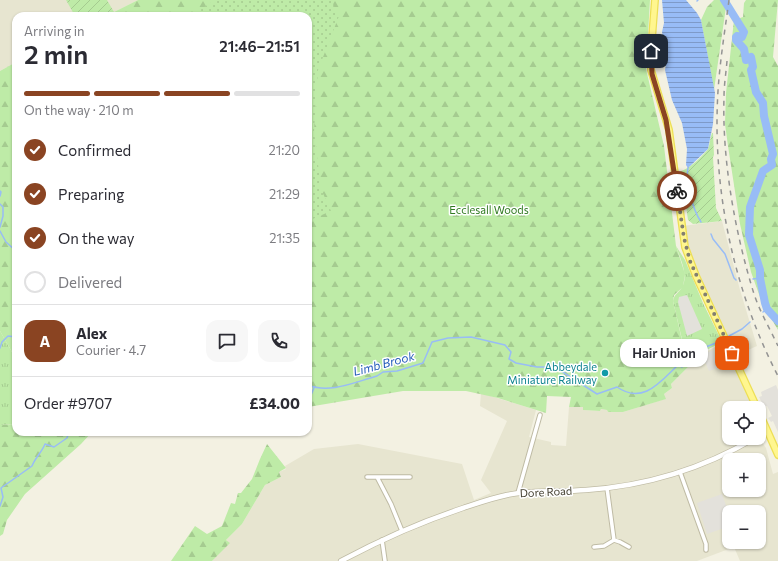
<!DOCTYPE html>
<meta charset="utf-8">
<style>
:root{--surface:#fff;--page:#f7f7f7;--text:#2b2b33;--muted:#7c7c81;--line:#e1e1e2;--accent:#8a4422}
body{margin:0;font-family:Commissioner,sans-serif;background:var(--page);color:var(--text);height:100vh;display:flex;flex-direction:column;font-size:15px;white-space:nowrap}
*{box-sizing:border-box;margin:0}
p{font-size:13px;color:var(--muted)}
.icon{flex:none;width:22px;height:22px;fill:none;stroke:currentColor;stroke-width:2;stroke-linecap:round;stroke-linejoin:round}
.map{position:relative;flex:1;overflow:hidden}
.side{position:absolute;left:12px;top:12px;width:300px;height:424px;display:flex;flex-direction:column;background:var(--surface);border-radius:12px;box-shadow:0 1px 3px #0004}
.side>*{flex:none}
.controls{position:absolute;left:722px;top:401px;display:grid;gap:8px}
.controls a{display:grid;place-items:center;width:44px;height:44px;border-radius:8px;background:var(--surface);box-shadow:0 1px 3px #0004;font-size:20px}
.pin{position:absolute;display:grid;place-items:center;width:34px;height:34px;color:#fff;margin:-17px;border-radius:8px;box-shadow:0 2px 6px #0006}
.courier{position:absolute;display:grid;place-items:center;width:40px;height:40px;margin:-20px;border:3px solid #8a4422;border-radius:50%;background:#fff;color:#222;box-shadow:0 1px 5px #0007}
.bubble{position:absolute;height:28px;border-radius:12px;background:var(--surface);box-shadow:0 1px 3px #0004;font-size:13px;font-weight:600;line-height:28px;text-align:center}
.head em{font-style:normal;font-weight:600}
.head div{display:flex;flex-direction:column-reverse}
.head{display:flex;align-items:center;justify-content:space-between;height:68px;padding:0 12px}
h1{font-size:26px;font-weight:600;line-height:30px}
.bar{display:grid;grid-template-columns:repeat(4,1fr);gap:6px 4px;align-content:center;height:48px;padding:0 12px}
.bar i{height:5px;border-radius:3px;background:var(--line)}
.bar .current{background:var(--accent)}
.bar p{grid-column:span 4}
.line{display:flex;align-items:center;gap:10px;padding:0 12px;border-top:1px solid var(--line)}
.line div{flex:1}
.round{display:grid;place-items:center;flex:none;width:42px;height:42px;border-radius:12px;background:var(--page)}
ol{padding:0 12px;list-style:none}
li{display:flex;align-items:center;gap:12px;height:44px}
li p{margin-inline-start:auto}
li .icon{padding:4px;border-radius:50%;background:var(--accent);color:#fff;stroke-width:4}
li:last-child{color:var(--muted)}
li i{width:22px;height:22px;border:2px solid var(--line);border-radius:50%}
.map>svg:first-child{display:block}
</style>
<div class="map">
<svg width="778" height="561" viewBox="0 0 778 561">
<defs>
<pattern id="grass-tufts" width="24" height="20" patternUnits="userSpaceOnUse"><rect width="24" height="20" fill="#beeba7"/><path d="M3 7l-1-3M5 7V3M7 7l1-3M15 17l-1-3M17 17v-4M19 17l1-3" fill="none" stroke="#a5cb90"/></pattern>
<pattern id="forest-firs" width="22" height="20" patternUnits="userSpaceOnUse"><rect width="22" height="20" fill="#beeba7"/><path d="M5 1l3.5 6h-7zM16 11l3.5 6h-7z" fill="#a5cb90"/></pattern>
<pattern id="park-dots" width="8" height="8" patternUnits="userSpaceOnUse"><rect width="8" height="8" fill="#beeba7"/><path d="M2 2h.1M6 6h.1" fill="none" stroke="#a5cb90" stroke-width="1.8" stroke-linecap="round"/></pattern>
<pattern id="garden-furrows" width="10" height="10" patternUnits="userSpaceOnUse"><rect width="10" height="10" fill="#beeba7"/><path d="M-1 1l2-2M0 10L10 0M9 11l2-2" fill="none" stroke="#a5cb90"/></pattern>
<pattern id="water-rules" width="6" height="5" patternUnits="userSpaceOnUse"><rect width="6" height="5" fill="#98bcf6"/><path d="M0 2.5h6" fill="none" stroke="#7e9ac8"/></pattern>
</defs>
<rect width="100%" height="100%" fill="#f3f1e2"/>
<path fill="#e7e5d0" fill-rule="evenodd" d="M0,0H138L106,16H16V62L0,71Z
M722,221L740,290L757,346L737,355L718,324L696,276L682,226Z
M723,343L754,408H729V438H754L755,440L761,441L766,448L773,474L778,472V561H740L734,547L697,561H212L229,543L226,540L242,524L265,485L281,477L279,472L286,469L285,466L314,449L358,444L462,464L474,500L491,493L481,480L507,421L480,406L481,393L536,410L529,437L551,442V445L566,446L569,407H583V410L600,411L601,409L607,410L608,412H623L665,399L664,394L672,388L671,384L700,355ZM729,460H759V490H729ZM729,512H759V542H729Z"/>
<path fill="url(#grass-tufts)" d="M676,246L685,260L703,303L722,342L699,354L688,365L673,301C674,294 679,293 682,287C689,276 680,258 676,246Z
M0,331L16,359V424L0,425Z"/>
<path fill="url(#forest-firs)" d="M138,0H650L646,69L664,146L676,246L685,274L683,287L674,295L673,301L688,367L671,384L672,388L664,394L666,399L623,412H608L607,410L601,409L600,411L583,410V407H569L571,397L547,396L546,413L498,398L466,391H403L308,407V16H106Z
M714,0H727L714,90L701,20L707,7Z
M746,0H778L773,57L778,66V330L771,318L765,311L751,272L740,224L728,146L725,124L726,93L734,20L743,17L744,3Z
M16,62V359L0,331V71Z
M16,424V432H92L81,444L25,494L7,520L3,534L0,536V425Z
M267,444L286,468L279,472L281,477L265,485L242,524L226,540L230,543L212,561H171L195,526L207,534L222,526L231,503L235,504L238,493H241L252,479L260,459Z"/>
<path fill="url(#park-dots)" d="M215,0H331L339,16L318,70L314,131L321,189L331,211L308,221V16H191Z"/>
<path fill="url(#garden-furrows)" d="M66,0H107L114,12L106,16H75Z
M712,133H713L714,155L713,157L716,208L722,221L693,224L688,220L681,171C689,169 703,156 708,149C710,144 710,138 712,133Z"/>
<path fill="#e3e1db" d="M687,295L702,329L687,336L678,302L679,297Z
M713,350L720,367L709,371L702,355Z
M776,385L778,390V432L773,421L771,422L768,418L772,416L767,406L764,407L759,397L762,396L761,392Z
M722,494L728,511L722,513L727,527L707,534L697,503Z"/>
<path fill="url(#water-rules)" d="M662,0H686L697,13L701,20L715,93L713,124L708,149L688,168L686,165L687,149L682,123L672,100L665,70L667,57L662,32L664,23Z"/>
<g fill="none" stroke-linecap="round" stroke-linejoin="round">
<path stroke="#98bcf6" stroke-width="1.5" d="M697,1L698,0
M688,168C685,182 693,210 701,222
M0,191L1,192L0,196
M0,204L3,207V216L0,227
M0,231L6,242L16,251
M711,234L713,239L725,254L734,278L736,280
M753,279L760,278
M763,312L767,309
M729,336L742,329L750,322
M0,348L2,342L8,336L16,337
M308,385C330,394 355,382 377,376L383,372L397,371L423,363L432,342L448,338L471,337L505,345L511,352L509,359L516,363L537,367H555L597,394L617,387C643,405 660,382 678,365L682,367L698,350L721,341
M311,395L314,388
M0,506L3,497L1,488L32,466C35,458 42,452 45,444L54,447L67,438L69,432"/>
<path stroke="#98bcf6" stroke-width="8" d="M724,0L744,32L742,37L737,36L736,37V40L744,49L746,60L751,57L753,67L751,70L756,92L763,103L764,116L773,154L771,159L772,165L763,171L750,207L749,235L760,270V278L765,303L767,309L778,321"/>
<defs>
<path id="minor" d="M680,472L706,544V550
M367,477H410
M377,477L391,504L402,531
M607,488L614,540
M518,493L540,415
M382,540L385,561
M594,547L604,546L614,540L620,542L629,547"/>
<path id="tertiary" d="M759,436L767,431
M341,561C380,540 421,522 463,508C478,503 492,498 507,495C533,490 559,492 586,490C645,486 704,468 755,438"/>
<path id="primary" d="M655,0L651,51V70L669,130L685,247L696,276L757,408
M759,412L778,455"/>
</defs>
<use href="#minor" stroke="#bfbba4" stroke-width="5.5"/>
<use href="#tertiary" stroke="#bfbba4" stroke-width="6"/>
<use href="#primary" stroke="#eddf55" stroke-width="8"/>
<use href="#minor" stroke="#fff" stroke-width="3.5"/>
<use href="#tertiary" stroke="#fff" stroke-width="4.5"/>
<use href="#primary" stroke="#fff68f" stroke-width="5.5"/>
<path stroke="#939393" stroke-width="1.5" stroke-dasharray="5 5" stroke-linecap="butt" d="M729,0C725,30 720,60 718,91C712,188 733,289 778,376
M727,61C726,73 724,85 724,97C722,160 735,233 754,294C760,312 770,329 778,346"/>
</g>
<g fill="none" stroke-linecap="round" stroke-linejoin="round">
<path stroke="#827f70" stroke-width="4" stroke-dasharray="0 7.2" d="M677,191L684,238L690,261L732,353"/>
<path stroke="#8a4422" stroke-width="5" d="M651,51L652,74L666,120L677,191"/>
</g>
<circle fill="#0f9aa8" stroke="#fff" stroke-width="1.5" cx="605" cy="373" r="4"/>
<g text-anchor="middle" stroke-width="3" stroke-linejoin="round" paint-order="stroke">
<g font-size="11" fill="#317b21" stroke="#fff">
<text x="489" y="214">Ecclesall Woods</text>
</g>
<g font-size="11" fill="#0d838f" stroke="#fff" text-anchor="end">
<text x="597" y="371">Abbeydale<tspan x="597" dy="13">Miniature Railway</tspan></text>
</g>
<g font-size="11" fill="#454132" stroke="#fff">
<text transform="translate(546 492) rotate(-3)" y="4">Dore Road</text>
</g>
<g font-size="12" font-style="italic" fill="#235bb9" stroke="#fff">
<text transform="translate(384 364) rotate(-15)" y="4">Limb Brook</text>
</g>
</g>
</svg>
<div class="controls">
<a><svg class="icon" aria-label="locate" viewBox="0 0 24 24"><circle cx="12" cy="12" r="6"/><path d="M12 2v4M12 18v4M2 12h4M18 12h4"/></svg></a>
<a>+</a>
<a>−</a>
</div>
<div class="pin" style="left:732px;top:353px;background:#ea580c"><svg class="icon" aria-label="bag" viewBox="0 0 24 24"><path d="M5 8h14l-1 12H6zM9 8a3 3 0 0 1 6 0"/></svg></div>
<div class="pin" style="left:651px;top:51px;background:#1f2937"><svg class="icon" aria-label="home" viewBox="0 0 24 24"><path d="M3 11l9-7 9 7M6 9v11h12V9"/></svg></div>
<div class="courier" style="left:677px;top:191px"><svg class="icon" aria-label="bike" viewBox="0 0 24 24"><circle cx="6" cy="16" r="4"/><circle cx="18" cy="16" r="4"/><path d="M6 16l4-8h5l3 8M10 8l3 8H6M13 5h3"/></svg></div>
<div class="bubble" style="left:620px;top:339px;width:88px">Hair Union</div>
<section class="side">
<div class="head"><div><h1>2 min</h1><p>Arriving in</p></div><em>21:46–21:51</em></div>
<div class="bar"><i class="current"></i><i class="current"></i><i class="current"></i><i></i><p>On the way · 210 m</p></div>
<ol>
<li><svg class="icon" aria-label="check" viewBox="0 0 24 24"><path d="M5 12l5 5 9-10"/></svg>Confirmed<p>21:20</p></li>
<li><svg class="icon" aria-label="check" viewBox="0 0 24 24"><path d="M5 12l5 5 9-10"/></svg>Preparing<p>21:29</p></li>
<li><svg class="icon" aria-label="check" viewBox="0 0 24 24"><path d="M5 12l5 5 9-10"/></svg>On the way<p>21:35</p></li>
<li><i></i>Delivered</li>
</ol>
<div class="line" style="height:72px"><b class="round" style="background:var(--accent);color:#fff">A</b><div><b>Alex</b><p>Courier · 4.7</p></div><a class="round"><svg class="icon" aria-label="chat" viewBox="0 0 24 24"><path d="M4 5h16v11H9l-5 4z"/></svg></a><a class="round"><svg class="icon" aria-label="phone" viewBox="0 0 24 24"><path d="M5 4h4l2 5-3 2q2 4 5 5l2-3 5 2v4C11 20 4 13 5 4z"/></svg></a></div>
<div class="line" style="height:52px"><div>Order #9707</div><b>£34.00</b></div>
</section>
</div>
